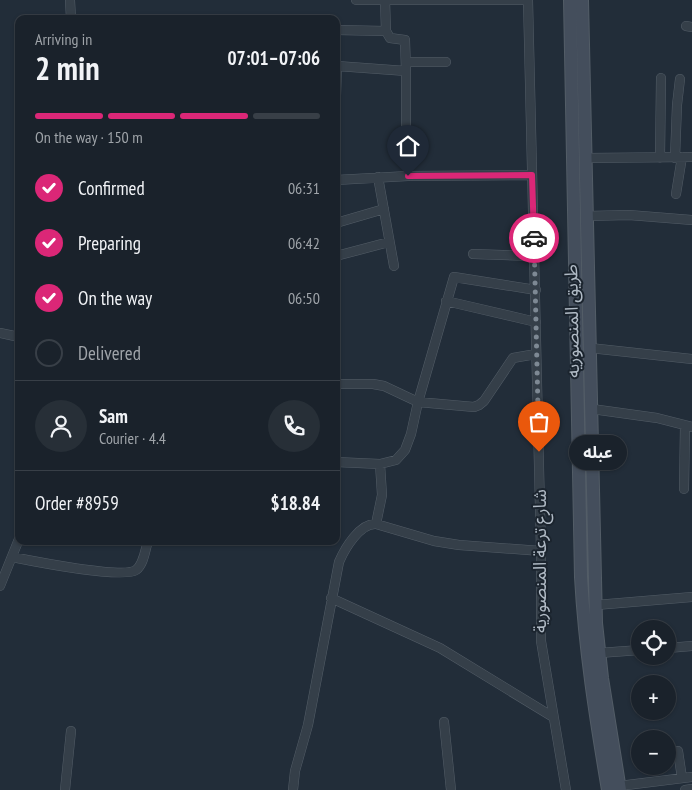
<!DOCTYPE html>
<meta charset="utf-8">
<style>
:root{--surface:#1a222b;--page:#272f37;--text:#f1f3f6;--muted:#9fa4a9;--line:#383f47;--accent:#db2777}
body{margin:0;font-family:"PT Sans Narrow","Noto Sans Arabic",sans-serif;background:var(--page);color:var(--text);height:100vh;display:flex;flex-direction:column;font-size:19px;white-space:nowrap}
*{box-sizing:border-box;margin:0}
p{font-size:16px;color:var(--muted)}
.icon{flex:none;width:28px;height:28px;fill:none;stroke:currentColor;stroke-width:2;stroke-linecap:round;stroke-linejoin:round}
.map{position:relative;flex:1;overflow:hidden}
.drawer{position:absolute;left:15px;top:15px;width:325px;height:530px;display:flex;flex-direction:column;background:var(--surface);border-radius:10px;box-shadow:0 1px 4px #0004,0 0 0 1px var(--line)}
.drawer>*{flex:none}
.fabs{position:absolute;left:631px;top:620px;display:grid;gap:10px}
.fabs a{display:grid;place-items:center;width:45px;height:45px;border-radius:50%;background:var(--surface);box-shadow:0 1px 4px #0004,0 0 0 1px var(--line);font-size:25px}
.pin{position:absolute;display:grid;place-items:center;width:42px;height:42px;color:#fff;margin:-51px -21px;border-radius:50% 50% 50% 0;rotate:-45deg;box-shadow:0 0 5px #0007}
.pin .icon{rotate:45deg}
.courier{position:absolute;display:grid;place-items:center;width:50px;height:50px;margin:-25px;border:4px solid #db2777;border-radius:50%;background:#fff;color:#222;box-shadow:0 1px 6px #0007}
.bubble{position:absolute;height:35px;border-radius:18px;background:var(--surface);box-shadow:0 1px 4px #0004,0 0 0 1px var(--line);font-size:16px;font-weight:700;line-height:35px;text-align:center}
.overview em{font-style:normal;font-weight:700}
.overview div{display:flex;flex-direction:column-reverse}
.overview{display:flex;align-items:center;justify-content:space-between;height:85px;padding:0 20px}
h1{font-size:32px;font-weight:700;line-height:38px}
.bar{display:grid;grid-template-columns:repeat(4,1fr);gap:8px 5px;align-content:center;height:60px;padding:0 20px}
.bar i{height:6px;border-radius:4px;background:var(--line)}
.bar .on{background:var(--accent)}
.bar p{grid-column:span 4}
.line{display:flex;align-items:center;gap:12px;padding:0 20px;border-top:1px solid var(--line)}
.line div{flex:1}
.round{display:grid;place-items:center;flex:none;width:52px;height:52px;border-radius:26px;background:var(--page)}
ol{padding:0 20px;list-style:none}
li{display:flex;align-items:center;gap:15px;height:55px}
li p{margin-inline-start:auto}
li .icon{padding:5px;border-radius:50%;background:var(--accent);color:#fff;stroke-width:4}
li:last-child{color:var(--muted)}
li i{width:28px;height:28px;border:2px solid var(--line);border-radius:50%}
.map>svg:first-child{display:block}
</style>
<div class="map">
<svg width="692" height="790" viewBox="0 0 692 790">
<rect width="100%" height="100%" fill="#222d39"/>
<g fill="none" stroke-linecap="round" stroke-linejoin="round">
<defs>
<path id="street" d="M70,0L71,19
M356,0H528
M528,0L541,551V641L566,790
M686,26L692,27
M336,30L386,31
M406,62H446
M336,96L337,66L406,71L405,40L390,38L386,31L385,0
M406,145V71
M585,158L692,157
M660,158L661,78
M675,158L677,105L680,79
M378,177L394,266
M336,180L408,176L532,175
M676,194L682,157
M587,216L629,215L692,220
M336,223L384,209
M473,254L534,256
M336,256L389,242
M446,301L536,322
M0,333L19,337
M590,348L692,359
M336,384H373L384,386L418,402L474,407L479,405L484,401L513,358L536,354
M592,409L657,418L692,427
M336,462L380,464L396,460L405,450L411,434L418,402L454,277L536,290
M684,489L685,425
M376,524L382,495L380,464
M12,557C32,561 123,579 136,570C144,564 145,550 148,541
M0,586L19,539
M331,598L440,648L553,717
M596,605L692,597
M668,648L692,646
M599,653L640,650
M444,722L451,790
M678,751L682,778
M619,786L692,777
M65,790L71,731
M293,790L295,771L308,725L339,562C345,548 360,523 376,524L434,541L459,545L541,551
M685,790L692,789"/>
<path id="secondary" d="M570,0L581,577C585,649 596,719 608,790
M582,0L596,623L602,678L620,790"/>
</defs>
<use href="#street" stroke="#535d67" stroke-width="10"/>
<use href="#secondary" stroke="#535d67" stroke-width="14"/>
<use href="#street" stroke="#353f49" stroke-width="9"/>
<use href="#secondary" stroke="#444e5c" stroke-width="12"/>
</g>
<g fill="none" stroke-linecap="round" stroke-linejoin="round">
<path stroke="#7e8994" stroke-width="5" stroke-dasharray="0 9" d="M534,238L539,452"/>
<path stroke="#db2777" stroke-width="6" d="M408,176L532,175L534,238"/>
</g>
<g text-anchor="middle" stroke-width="4" stroke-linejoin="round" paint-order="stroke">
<g font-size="18" fill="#b0bac5" stroke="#1b242e">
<text transform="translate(572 321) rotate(-91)" y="6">طريق المنصوريه</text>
<text transform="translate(540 561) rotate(-90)" y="6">شارع ترعة المنصورية</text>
</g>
</g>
</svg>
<div class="fabs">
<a><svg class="icon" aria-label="locate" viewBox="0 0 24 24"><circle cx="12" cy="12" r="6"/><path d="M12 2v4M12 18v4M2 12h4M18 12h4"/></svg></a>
<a>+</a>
<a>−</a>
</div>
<div class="pin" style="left:539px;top:452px;background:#ea580c"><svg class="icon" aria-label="bag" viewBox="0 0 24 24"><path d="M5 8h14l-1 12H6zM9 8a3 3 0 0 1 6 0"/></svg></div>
<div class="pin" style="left:408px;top:176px;background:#1f2937"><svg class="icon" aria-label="home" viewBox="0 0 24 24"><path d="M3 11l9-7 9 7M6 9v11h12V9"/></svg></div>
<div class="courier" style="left:534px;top:238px"><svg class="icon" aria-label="car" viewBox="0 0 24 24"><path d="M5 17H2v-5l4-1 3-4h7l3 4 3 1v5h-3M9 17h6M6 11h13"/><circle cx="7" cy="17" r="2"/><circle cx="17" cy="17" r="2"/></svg></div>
<div class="bubble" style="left:569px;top:435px;width:58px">عبله</div>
<section class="drawer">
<div class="overview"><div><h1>2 min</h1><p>Arriving in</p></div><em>07:01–07:06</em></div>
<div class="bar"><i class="on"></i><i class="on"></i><i class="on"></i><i></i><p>On the way · 150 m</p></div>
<ol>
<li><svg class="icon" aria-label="check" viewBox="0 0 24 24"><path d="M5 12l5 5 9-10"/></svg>Confirmed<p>06:31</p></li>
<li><svg class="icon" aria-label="check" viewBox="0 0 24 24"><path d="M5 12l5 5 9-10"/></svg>Preparing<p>06:42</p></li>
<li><svg class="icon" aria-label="check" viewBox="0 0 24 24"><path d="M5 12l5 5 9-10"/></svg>On the way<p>06:50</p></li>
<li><i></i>Delivered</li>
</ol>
<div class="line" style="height:90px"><a class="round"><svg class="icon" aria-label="person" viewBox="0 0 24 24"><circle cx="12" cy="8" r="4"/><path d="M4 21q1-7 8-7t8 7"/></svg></a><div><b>Sam</b><p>Courier · 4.4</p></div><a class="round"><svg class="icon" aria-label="phone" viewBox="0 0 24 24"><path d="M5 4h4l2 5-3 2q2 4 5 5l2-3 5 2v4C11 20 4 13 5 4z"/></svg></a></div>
<div class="line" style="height:65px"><div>Order #8959</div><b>$18.84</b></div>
</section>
</div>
